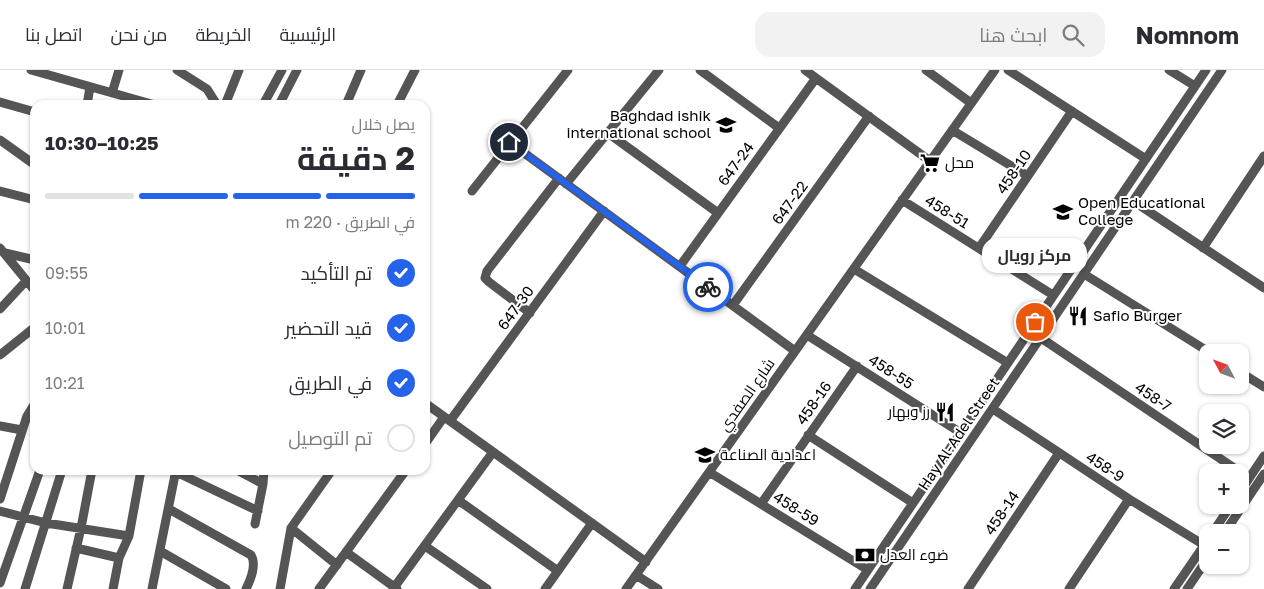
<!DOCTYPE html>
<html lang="ar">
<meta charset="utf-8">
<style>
:root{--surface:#fff;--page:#f2f2f3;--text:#2b2b33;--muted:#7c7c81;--line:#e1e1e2;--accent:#2563eb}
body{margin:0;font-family:"Golos Text",Cairo,sans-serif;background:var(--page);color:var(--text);direction:rtl;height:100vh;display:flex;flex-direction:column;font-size:19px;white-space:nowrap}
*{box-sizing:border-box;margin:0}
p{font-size:16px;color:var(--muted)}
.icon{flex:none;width:28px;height:28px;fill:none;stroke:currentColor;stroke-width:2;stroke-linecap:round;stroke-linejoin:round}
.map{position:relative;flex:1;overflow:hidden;direction:ltr}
.side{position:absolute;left:30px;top:30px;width:400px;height:375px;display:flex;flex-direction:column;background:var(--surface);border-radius:15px;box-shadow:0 1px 4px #0004;direction:rtl}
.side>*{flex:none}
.needle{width:32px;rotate:311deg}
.controls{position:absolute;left:1199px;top:274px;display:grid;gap:10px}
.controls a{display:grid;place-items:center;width:50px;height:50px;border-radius:10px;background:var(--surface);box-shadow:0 1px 4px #0004;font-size:25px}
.pin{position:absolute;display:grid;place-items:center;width:42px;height:42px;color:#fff;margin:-21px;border:2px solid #fff;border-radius:50%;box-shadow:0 1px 5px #0007}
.courier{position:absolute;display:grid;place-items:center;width:50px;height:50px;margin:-25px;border:4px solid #2563eb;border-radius:50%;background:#fff;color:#222;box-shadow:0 1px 6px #0007}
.bubble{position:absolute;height:35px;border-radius:15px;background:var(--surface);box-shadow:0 1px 4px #0004;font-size:16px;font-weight:700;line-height:35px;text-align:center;direction:rtl}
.head em{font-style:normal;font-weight:700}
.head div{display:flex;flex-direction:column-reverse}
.head{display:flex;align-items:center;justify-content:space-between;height:85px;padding:0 15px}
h1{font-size:32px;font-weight:700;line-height:38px}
.bar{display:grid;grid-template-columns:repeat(4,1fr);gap:8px 5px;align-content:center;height:60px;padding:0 15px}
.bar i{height:6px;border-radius:4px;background:var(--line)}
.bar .selected{background:var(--accent)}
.bar p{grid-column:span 4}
ol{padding:0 15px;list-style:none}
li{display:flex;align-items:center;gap:15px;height:55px}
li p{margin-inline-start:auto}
li .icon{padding:5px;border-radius:50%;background:var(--accent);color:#fff;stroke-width:4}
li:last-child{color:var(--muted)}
li i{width:28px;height:28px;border:2px solid var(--line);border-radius:50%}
header{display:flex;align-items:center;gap:30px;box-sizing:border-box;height:70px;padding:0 25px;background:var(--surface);border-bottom:1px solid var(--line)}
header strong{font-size:24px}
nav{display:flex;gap:28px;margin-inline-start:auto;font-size:18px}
.search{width:350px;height:45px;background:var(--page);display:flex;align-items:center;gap:12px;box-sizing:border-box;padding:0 18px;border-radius:15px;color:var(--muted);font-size:19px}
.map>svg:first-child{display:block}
</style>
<header>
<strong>Nomnom</strong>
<div class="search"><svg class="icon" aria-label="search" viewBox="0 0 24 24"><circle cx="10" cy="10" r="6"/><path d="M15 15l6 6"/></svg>ابحث هنا</div>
<nav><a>الرئيسية</a><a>الخريطة</a><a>من نحن</a><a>اتصل بنا</a></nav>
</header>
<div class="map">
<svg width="1264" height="519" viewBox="0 0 1264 519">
<rect width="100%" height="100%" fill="#fff"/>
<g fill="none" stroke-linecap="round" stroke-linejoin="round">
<path stroke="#555" stroke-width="9" d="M31,0L155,35
M177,0L207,19L217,35
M700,0L779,58
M805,0L930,91
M926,0L971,33
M1008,0L1146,89
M1169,0L1195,16
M112,23L119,0
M0,32L35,42
M87,35L90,17
M225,35L239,0
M263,35L282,0
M279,35L297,0
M346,35L361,0
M397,35L415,0
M952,60L1028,106
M608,63L718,143
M0,70L35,95
M509,72L795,281
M566,114L659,0
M0,121L35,130
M472,121L568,0
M902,130L1053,225
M1133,131L1264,218
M0,178L35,221
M979,178L1072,41
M1203,178L1264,86
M5,183L35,190
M680,196L816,8
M854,199L1008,293
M1084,204L1209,282
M733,235L869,46
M0,239L26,211
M530,243L489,212L485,208L487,201L559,108
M807,265L961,363
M1041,268L1249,408
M0,285L35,257
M1240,302L1264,317
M425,333L646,492
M993,339L1129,429L1204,475
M450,351L604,141
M0,356L22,360
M808,365L913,433
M425,374L444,347
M237,400L263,414
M332,400L291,458L337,495
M176,402L258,441
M709,402L868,500
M1240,422L1264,386
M0,429L27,346L35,333
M458,430L558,501
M761,434L857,296
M169,439L251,485C257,495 251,509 246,519
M0,441L46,453L129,466
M255,454L263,414L264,400
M1213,462L1231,435
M1225,462L1264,404
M425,476L487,519
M76,478L119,488
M160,481L226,519
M346,482L397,519
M636,505L658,519
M0,513L40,400
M25,519L62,400
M67,519L81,458L92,400
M113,519L119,488L129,466L141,400
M152,519L176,400
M280,519L291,458
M319,519L406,400
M393,519L493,382
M545,519L592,453
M626,519L995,0
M855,519L1206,0
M870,519L1222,0
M968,519L1059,383
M1069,519L1129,429
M1174,519L1207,471
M1187,519L1208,488"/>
</g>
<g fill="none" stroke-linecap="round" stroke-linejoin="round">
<path stroke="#595959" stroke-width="5" stroke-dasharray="0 9" d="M708,217L795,281L854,199L1008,293L1035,252"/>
<path stroke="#2563eb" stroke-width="6" d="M509,72L708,217"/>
</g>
<defs>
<symbol id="school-bare" viewBox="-9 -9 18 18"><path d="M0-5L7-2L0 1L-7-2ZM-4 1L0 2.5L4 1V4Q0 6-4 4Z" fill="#000" stroke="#fff" stroke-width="2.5" paint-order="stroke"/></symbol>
<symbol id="supermarket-bare" viewBox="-9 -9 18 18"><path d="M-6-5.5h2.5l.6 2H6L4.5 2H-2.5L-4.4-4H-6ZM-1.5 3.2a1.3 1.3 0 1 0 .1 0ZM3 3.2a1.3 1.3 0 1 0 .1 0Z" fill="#000" stroke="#fff" stroke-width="2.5" paint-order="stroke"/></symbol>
<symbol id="university-bare" viewBox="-9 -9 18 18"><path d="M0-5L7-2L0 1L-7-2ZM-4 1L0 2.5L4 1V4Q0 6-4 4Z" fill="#000" stroke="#fff" stroke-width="2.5" paint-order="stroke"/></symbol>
<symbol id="restaurant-bare" viewBox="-9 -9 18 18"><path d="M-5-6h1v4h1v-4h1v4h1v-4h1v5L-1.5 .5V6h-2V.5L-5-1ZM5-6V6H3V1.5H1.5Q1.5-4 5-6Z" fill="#000" stroke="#fff" stroke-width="2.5" paint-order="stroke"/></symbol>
<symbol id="bank-bare" viewBox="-9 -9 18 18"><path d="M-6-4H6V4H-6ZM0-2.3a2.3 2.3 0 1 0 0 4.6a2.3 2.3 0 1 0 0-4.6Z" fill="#000" stroke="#fff" stroke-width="2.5" paint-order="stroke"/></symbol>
</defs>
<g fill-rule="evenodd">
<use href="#school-bare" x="712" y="41" width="28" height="28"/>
<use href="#supermarket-bare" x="916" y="79" width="28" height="28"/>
<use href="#university-bare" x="1049" y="128" width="28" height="28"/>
<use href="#restaurant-bare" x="1064" y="232" width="28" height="28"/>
<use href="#restaurant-bare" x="931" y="328" width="28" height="28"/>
<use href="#school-bare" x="691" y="371" width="28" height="28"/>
<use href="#bank-bare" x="851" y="471" width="28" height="28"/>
</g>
<g text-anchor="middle" stroke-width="4" stroke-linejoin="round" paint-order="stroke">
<g font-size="15" fill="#000" stroke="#fff" text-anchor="start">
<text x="711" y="51" text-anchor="end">Baghdad ishik<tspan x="711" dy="17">international school</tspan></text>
<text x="945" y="98">محل</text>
<text x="1078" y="138">Open Educational<tspan x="1078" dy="17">College</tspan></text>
<text x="1093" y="251">Safio Burger</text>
<text x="930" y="347" text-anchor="end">رز وبهار</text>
<text x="720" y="390">اعدادية الصناعة</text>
<text x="880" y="490">ضوء العدل</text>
</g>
<g font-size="15" fill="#000" stroke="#fff">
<text transform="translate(736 94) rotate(-54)" y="5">647-24</text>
<text transform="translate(1014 102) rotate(-56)" y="5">458-10</text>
<text transform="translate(790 133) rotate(-54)" y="5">647-22</text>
<text transform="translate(947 142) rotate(32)" y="5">458-51</text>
<text transform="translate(516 238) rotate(-54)" y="5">647-30</text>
<text transform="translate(891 302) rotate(33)" y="5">458-55</text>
<text transform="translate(747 325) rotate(-55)" y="5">شارع الصفدي</text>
<text transform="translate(1153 327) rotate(34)" y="5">458-7</text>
<text transform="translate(814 333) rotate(-55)" y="5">458-16</text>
<text transform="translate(959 364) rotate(-56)" y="5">Hay Al-Adel Street</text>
<text transform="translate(1105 397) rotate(33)" y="5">458-9</text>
<text transform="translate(796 439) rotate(32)" y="5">458-59</text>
<text transform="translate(1002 443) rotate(-56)" y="5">458-14</text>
</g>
</g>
</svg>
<div class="controls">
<a><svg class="needle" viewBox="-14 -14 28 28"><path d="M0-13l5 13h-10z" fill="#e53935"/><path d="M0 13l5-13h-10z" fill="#7c7c81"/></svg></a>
<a><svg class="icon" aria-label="layers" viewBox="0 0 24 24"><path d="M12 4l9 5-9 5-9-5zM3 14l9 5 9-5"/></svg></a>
<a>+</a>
<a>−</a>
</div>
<div class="pin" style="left:1035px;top:252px;background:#ea580c"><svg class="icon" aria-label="bag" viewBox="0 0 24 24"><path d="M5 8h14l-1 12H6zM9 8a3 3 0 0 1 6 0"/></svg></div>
<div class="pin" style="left:509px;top:72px;background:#1f2937"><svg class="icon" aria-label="home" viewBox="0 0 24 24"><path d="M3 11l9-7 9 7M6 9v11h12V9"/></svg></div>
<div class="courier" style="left:708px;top:217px"><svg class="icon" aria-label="bike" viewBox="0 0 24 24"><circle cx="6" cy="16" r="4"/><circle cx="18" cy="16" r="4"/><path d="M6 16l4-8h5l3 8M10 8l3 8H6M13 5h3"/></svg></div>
<div class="bubble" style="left:982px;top:168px;width:105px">مركز رويال</div>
<section class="side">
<div class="head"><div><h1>2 دقيقة</h1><p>يصل خلال</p></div><em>10:25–10:30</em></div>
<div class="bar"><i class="selected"></i><i class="selected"></i><i class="selected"></i><i></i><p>في الطريق · 220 m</p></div>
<ol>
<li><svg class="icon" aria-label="check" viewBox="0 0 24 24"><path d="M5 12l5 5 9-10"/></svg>تم التأكيد<p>09:55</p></li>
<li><svg class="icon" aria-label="check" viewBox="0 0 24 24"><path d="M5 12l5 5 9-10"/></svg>قيد التحضير<p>10:01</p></li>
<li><svg class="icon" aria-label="check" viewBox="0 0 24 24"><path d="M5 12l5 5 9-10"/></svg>في الطريق<p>10:21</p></li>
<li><i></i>تم التوصيل</li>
</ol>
</section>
</div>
